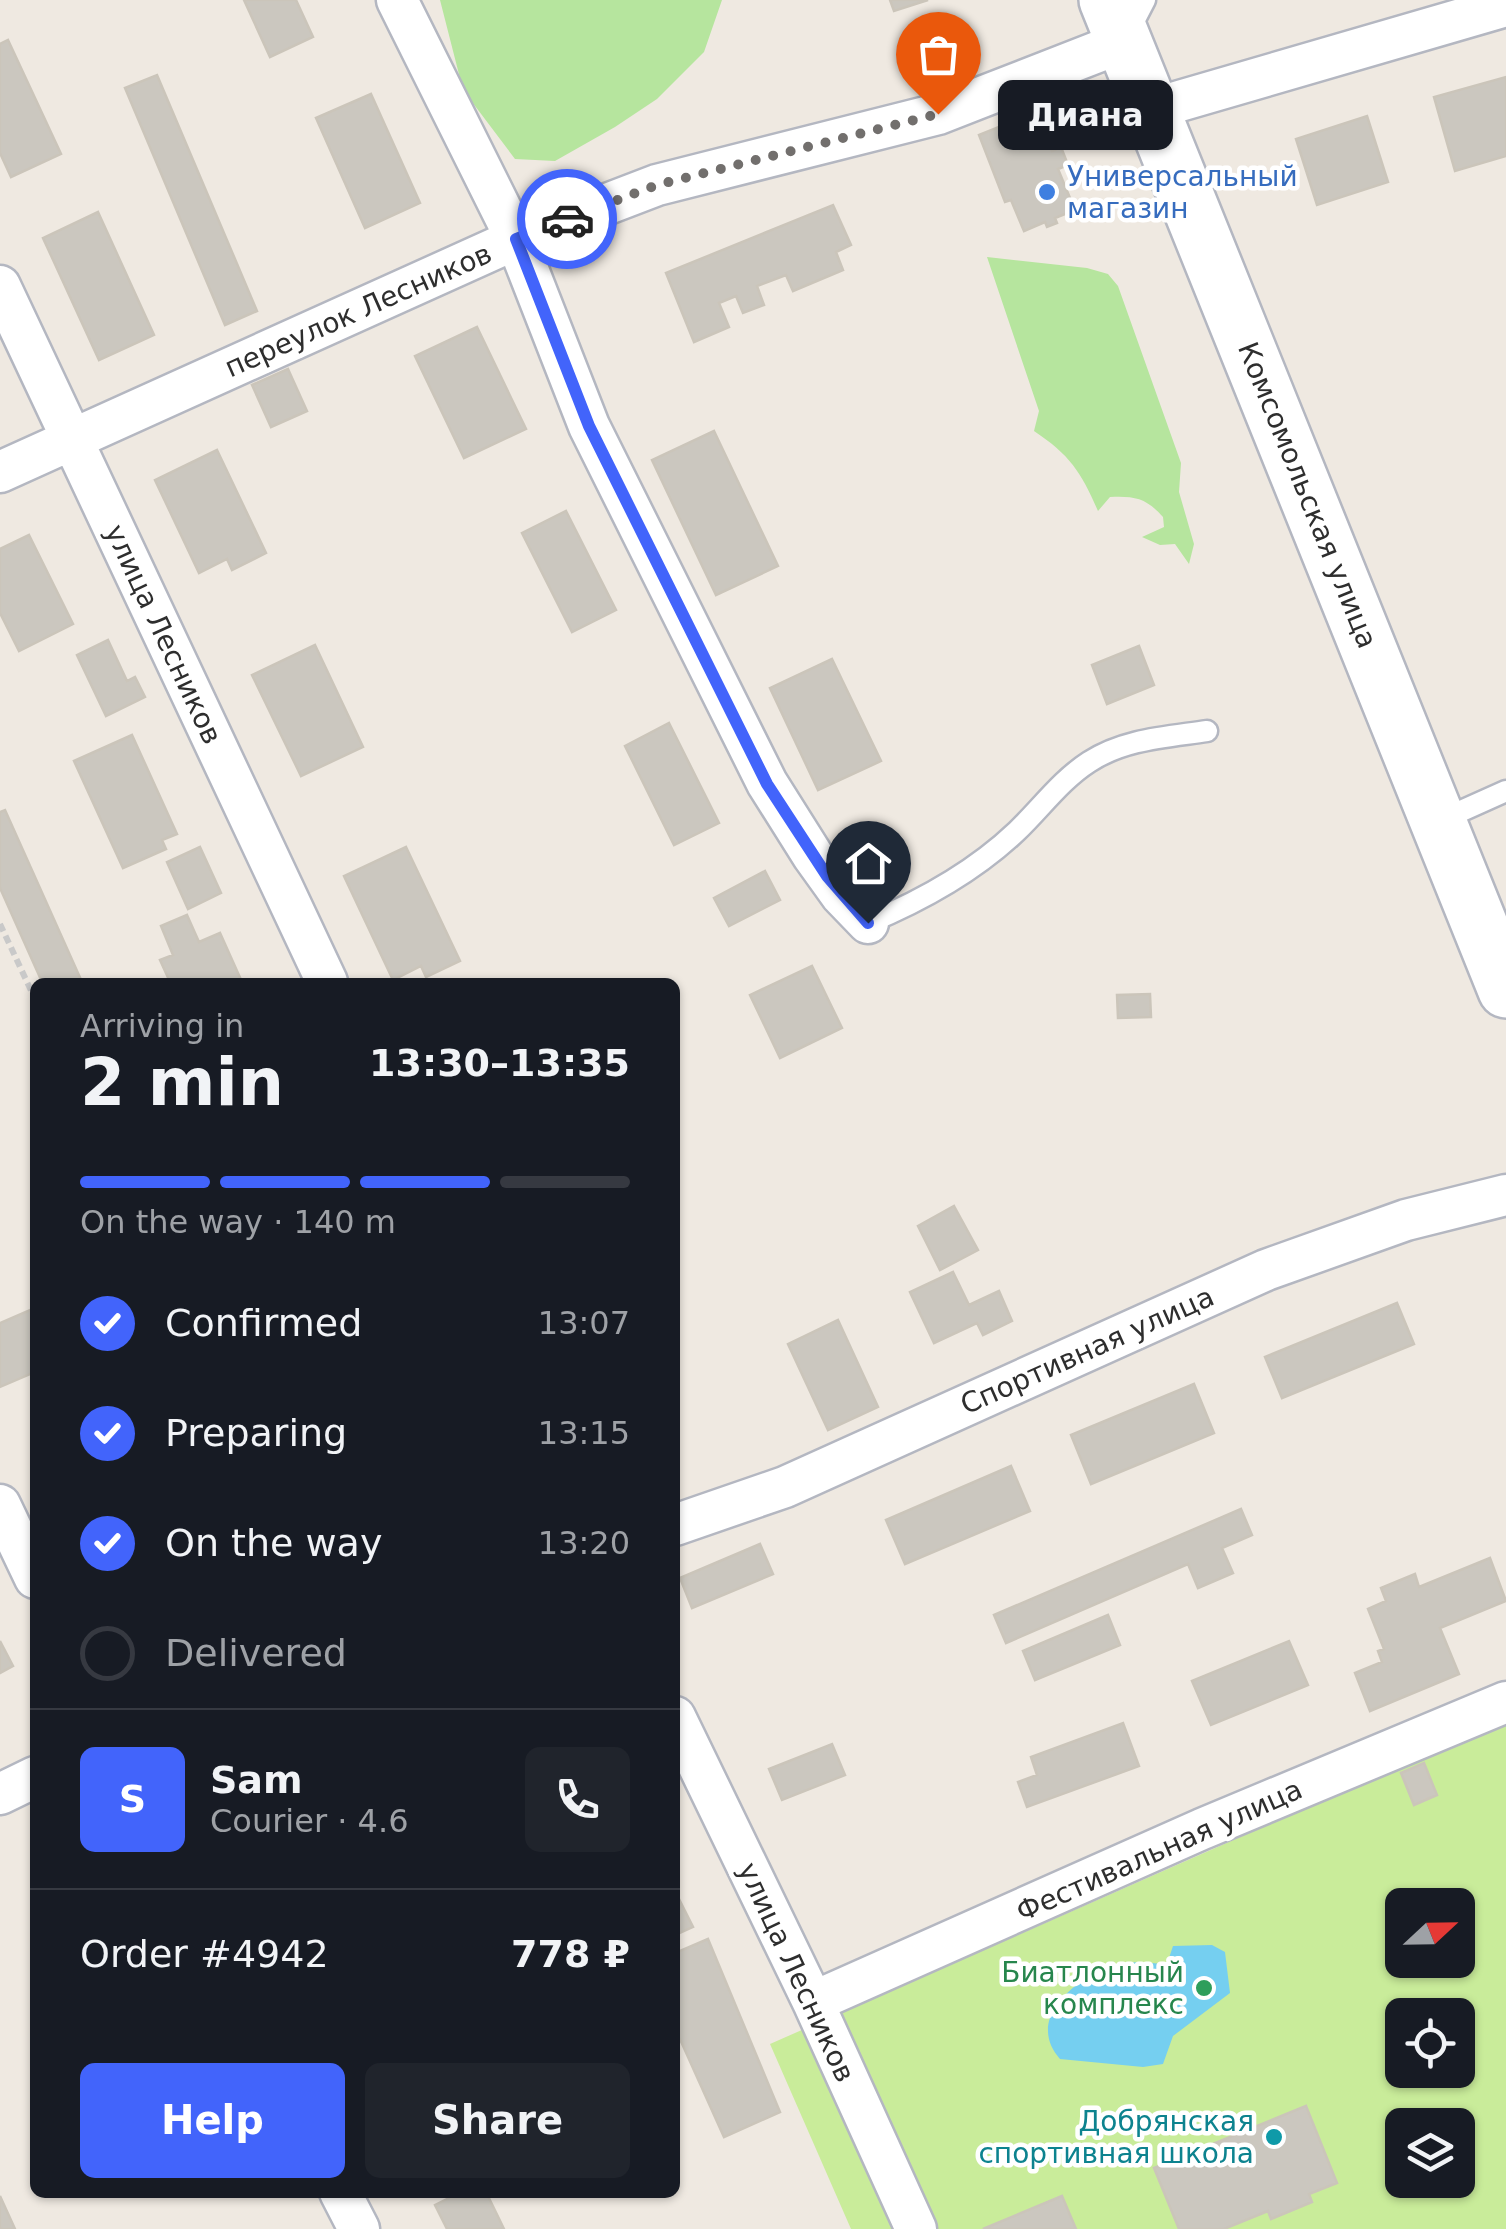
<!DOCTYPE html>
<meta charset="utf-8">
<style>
:root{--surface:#171b24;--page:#20242c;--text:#f1f3f6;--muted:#9ea1a6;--line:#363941;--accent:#4264fb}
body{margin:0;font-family:"DejaVu Sans",sans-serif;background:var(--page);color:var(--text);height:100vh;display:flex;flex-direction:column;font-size:38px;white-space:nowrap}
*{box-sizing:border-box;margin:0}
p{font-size:32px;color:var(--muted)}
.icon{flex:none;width:55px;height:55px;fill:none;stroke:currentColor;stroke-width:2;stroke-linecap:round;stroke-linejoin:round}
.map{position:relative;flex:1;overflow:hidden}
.side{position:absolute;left:30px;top:978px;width:650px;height:1220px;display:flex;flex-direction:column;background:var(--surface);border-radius:15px;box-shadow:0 2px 8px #0004}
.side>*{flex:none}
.needle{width:65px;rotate:68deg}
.buttons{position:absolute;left:1385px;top:1888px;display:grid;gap:20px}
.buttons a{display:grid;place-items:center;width:90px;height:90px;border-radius:15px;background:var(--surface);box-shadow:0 2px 8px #0004;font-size:50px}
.pin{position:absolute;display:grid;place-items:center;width:85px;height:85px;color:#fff;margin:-102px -42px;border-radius:50% 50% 50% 0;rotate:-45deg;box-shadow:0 0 10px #0007}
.pin .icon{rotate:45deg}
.courier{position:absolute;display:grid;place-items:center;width:100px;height:100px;margin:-50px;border:8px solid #4264fb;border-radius:50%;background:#fff;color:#222;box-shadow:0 2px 12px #0007}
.bubble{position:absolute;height:70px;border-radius:15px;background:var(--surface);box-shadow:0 2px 8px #0004;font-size:32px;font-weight:600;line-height:70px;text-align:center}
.overview em{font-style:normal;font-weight:600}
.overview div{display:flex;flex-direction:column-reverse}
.overview{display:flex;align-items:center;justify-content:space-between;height:170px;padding:0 50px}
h1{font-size:65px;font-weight:600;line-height:75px}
.bar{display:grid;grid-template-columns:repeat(4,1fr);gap:15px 10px;align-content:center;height:120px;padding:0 50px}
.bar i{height:12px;border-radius:8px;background:var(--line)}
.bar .on{background:var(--accent)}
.bar p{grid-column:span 4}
.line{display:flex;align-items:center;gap:25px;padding:0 50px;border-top:2px solid var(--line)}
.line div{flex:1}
.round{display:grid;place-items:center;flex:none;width:105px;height:105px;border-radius:15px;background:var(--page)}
ol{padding:0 50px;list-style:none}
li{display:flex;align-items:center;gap:30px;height:110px}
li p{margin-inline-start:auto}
li .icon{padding:10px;border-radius:50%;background:var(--accent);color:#fff;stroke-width:4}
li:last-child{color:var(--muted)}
li i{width:55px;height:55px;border:5px solid var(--line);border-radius:50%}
.primary-button{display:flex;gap:20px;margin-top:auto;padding:20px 50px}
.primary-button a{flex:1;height:115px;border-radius:15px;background:var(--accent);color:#fff;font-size:40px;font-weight:600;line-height:115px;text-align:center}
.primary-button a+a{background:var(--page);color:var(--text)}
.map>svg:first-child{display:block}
</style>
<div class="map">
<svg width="1506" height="2229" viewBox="0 0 1506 2229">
<rect width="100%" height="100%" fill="#efe9e1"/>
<path fill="#b6e59e" d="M440,0H722L704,52L657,99L615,127L555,161L515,159L463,90Z
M987,257L1087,268L1108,274L1118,286L1181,463L1179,492L1194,544L1189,564L1175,544L1160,545L1142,537L1164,527L1163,517C1146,498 1135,496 1110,497L1098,511C1081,472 1070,455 1034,431L1039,411Z"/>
<path fill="#c9ec9a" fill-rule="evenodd" d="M1506,1720V2229H851L770,2044ZM1402,1905H1458V1960H1402ZM1402,2015H1458V2070H1402ZM1402,2125H1458V2180H1402Z"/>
<path fill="#75cff0" d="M1212,1945L1225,1952L1230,1993L1173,2036L1163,2064L1143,2067L1060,2059C1021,2015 1086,1969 1127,1963C1139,1961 1154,1964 1167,1964L1173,1946Z"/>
<path fill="#cbc7bf" stroke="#cbc5ba" stroke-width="2.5" d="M244,0H296L313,37L270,57Z
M890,0H928L894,11Z
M8,40L61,154L11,177L0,153V44Z
M157,75L257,311L225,325L125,88Z
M1506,77V156L1455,171L1434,97Z
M371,94L420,203L365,228L316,118Z
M1033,103L1052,151L1061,147L1068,165L1058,169L1075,210L1055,218L1057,223L1047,227L1045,222L1024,231L1011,200L1005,202L979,135L1014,121L1011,112Z
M1367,116L1388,182L1317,205L1296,139Z
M833,205L851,245L836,252L843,270L793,291L786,275L757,286L764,305L743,313L736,296L719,303L729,327L694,342L666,273Z
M98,212L154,335L99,360L43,238Z
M477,327L526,429L464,458L415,356Z
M288,369L307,411L271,427L252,385Z
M714,431L778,566L716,595L652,460Z
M217,450L266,553L232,570L227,559L199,573L155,480Z
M566,511L616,610L572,632L522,533Z
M29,535L73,624L19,651L0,613V549Z
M108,640L127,681L135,677L145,697L106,716L77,655Z
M315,645L363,747L301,776L252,675Z
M1139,646L1154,685L1107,704L1092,665Z
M832,659L881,761L818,790L770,688Z
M669,723L719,823L674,845L625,746Z
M132,735L177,834L162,840L166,849L123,868L74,761Z
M5,810L82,982H42L0,888V812Z
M200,847L221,893L188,909L167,862Z
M406,847L460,961L426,977L421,966L393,980L344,876Z
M765,871L780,900L729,926L714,898Z
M187,915L199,942L220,933L242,982H170L160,960L173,955L161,926Z
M812,966L842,1028L780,1058L750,995Z
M1150,994L1151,1017L1118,1018L1117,995Z
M954,1206L978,1250L940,1270L918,1226Z
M953,1272L969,1305L999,1291L1012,1321L983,1335L977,1323L934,1343L910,1292Z
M1397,1303L1414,1344L1282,1398L1265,1357Z
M35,1308V1372L0,1387V1323Z
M838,1320L878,1407L828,1430L788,1344Z
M1194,1384L1214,1433L1091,1484L1071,1435Z
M1011,1466L1030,1511L905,1564L886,1520Z
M1241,1509L1252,1535L1222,1548L1233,1573L1198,1588L1188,1564L1006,1643L994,1615Z
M760,1544L773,1574L692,1608L680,1578Z
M1490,1558L1506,1601L1440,1628L1459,1674L1370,1711L1355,1673L1382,1662L1378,1651L1384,1649L1368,1609L1386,1601L1381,1588L1415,1574L1419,1587Z
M1108,1615L1120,1645L1035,1680L1023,1651Z
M0,1641L13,1666L0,1673Z
M1289,1641L1308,1685L1211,1725L1192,1681Z
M1123,1723L1139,1766L1027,1807L1018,1782L1037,1775L1031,1757Z
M832,1744L845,1775L782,1800L769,1769Z
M1424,1763L1437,1795L1414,1805L1401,1773Z
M675,1891L693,1927L675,1935Z
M708,1939L780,2112L724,2137L675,2028V1953Z
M1306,2106L1337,2183L1309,2194L1312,2202L1271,2219L1268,2211L1224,2229H1179L1154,2168Z
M461,2192H486L504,2229H447L435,2205Z
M0,2196L15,2229H0Z
M1062,2196L1076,2229H983Z"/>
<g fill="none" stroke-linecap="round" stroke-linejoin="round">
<defs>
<path id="service" d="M1129,31L1145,0
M1439,821L1506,791
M868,923C921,901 975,871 1017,831C1041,808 1061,780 1089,762C1124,739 1167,737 1207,731"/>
<path id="minor" d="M397,0L516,239L589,426L767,783L813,856L841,895L868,923
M1152,109L1506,6
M0,286L327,982
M0,472L516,239L657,185L938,114L1123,42
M0,1505L35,1578
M675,1525L785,1487L1266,1270L1406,1220L1506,1195
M675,1717L813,2002L916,2229
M0,1794L35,1777
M813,2002L1202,1829L1506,1702
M340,2192L359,2229"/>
<path id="secondary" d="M1107,0L1506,990"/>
</defs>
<use href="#service" stroke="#b4b7c1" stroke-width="25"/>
<use href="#minor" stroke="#b4b7c1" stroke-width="45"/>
<use href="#secondary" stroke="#b4b7c1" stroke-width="60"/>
<path stroke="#c9c9c9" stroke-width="6" stroke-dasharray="8 5" stroke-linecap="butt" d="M0,924L35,999"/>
<use href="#service" stroke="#fff" stroke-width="20"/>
<use href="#minor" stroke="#fff" stroke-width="40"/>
<use href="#secondary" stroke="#fff" stroke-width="55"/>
</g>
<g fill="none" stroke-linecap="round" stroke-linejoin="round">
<path stroke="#726f6d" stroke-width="10" stroke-dasharray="0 18" d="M567,219L657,185L938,114"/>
<path stroke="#4264fb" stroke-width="12" d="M567,219L516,239L589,426L767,784L827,876L868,923"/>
</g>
<circle fill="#3f7fe0" stroke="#fff" stroke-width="4" cx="1047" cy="192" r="10"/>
<circle fill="#2e9e5b" stroke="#fff" stroke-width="4" cx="1204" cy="1988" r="10"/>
<circle fill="#0f9aa8" stroke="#fff" stroke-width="4" cx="1274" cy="2137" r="10"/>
<g text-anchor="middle" stroke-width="9" stroke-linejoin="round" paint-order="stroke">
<g font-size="28" fill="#366cbe" stroke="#fff" text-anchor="start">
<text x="1067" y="186">Универсальный<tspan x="1067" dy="32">магазин</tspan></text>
</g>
<g font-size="28" fill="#2e2e2e" stroke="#fff">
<text transform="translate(358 310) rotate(-24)" y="10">переулок Лесников</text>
<text transform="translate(1308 495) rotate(68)" y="10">Комсомольская улица</text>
<text transform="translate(164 634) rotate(65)" y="10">улица Лесников</text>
<text transform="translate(1087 1350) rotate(-24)" y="10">Спортивная улица</text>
<text transform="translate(1159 1850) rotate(-24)" y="10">Фестивальная улица</text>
<text transform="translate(797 1972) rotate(65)" y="10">улица Лесников</text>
</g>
<g font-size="28" fill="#27864d" stroke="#fff" text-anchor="end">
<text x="1184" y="1982">Биатлонный<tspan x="1184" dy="32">комплекс</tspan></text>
</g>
<g font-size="28" fill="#0d838f" stroke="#fff" text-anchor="end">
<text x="1254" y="2131">Добрянская<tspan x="1254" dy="32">спортивная школа</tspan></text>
</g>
</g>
</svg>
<div class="buttons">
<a><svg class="needle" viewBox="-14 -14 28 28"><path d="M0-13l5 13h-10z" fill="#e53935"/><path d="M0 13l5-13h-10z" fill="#9ea1a6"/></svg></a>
<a><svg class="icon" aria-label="locate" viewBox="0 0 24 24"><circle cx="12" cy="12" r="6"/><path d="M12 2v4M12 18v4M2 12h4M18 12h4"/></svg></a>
<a><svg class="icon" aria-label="layers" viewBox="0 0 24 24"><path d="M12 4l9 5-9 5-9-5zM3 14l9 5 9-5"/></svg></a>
</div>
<div class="pin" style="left:938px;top:114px;background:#ea580c"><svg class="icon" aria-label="bag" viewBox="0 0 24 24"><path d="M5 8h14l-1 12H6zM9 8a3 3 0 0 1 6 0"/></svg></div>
<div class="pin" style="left:868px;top:923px;background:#1f2937"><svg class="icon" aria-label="home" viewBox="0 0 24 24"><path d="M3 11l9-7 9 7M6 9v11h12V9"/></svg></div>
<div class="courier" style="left:567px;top:219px"><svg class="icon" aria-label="car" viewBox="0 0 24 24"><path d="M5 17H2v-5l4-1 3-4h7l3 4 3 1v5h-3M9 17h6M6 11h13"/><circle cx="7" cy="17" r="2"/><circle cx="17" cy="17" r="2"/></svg></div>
<div class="bubble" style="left:998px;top:80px;width:175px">Диана</div>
<section class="side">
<div class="overview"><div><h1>2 min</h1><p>Arriving in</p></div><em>13:30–13:35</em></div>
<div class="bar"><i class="on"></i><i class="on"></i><i class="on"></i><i></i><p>On the way · 140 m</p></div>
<ol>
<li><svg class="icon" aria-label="check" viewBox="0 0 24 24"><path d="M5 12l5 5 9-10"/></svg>Confirmed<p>13:07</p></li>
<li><svg class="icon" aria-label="check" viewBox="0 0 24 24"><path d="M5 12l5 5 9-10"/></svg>Preparing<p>13:15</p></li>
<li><svg class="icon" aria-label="check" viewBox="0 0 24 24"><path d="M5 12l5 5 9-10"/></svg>On the way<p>13:20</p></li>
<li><i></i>Delivered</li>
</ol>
<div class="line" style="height:180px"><b class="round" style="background:var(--accent);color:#fff">S</b><div><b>Sam</b><p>Courier · 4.6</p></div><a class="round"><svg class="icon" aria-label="phone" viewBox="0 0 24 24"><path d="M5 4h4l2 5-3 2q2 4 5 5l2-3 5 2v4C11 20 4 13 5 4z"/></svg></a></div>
<div class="line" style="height:130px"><div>Order #4942</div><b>778 ₽</b></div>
<div class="primary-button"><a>Help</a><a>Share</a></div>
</section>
</div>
